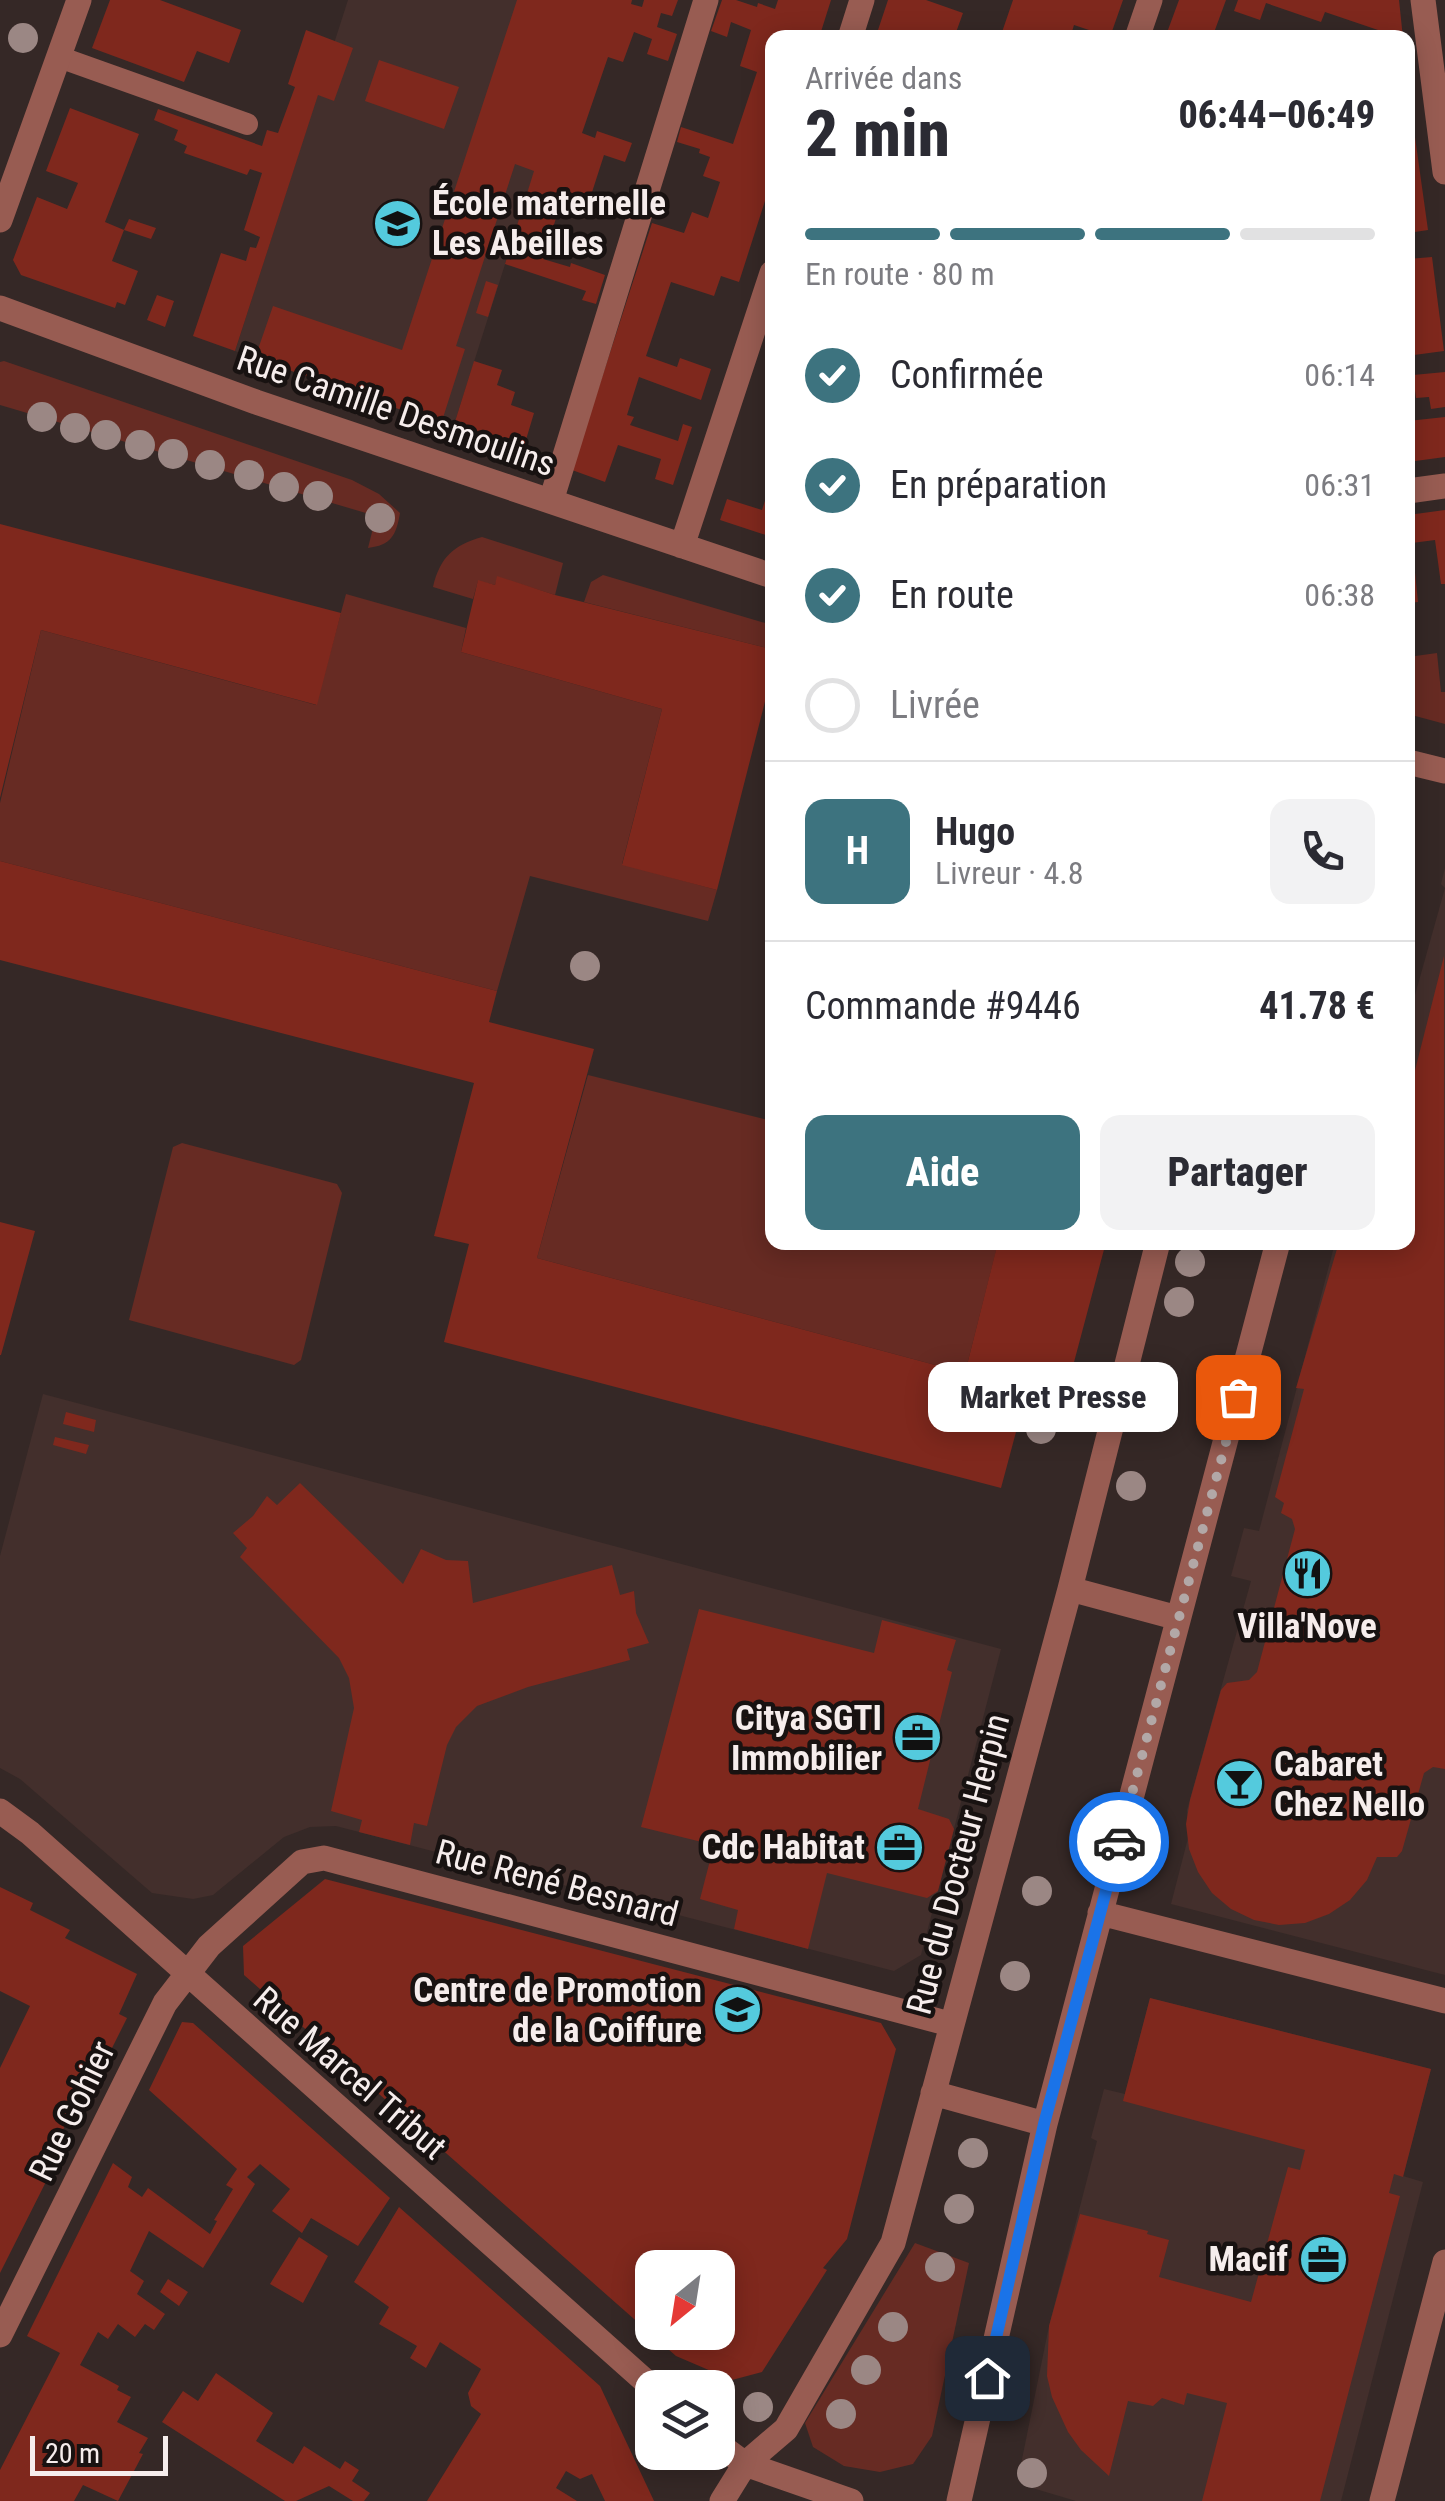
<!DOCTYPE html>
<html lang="fr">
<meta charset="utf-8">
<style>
:root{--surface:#fff;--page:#f2f2f3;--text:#2b2b33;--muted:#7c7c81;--line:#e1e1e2;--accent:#3d737f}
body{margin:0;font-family:"Roboto Condensed",sans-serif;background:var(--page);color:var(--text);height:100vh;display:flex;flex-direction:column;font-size:38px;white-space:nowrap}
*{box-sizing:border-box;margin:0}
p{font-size:32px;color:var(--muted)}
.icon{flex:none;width:55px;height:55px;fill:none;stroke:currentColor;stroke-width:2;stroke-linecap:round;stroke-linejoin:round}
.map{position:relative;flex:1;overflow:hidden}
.side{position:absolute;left:765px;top:30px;width:650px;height:1220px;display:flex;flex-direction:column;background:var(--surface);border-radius:20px;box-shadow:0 5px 25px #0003}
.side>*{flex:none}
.needle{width:65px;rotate:210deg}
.tools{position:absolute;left:635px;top:2250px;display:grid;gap:20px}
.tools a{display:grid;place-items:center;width:100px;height:100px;border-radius:20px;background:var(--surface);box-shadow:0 5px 25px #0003;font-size:50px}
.scale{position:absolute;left:30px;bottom:25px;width:138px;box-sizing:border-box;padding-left:10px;border:5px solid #f6edec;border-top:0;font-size:28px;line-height:35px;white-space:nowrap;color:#f6edec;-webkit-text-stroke:8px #181211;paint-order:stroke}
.pin{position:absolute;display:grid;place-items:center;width:85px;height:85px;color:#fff;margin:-42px;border-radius:20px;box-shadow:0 5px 15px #0006}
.courier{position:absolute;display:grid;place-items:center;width:100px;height:100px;margin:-50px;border:8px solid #1a73e8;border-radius:50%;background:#fff;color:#222;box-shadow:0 2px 12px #0007}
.bubble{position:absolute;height:70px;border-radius:20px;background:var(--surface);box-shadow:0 5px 25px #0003;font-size:32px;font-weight:800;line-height:70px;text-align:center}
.summary em{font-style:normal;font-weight:800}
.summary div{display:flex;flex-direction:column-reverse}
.summary{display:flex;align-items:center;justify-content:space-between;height:170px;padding:0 40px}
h1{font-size:65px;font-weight:800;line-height:75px}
.bar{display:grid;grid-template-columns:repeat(4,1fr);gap:15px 10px;align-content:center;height:120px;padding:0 40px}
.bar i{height:12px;border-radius:8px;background:var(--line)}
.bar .on{background:var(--accent)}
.bar p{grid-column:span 4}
.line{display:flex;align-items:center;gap:25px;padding:0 40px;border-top:2px solid var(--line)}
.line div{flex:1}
.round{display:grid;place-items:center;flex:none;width:105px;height:105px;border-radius:20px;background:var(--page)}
ol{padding:0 40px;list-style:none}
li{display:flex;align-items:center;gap:30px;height:110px}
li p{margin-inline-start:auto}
li .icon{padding:10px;border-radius:50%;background:var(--accent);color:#fff;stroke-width:4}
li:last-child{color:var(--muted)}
li i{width:55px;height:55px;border:5px solid var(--line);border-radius:50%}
.primary-button{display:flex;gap:20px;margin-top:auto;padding:20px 40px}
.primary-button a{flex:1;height:115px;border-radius:20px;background:var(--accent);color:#fff;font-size:40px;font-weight:800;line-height:115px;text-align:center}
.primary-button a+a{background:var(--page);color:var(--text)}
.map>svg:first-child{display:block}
</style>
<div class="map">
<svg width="1445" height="2501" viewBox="0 0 1445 2501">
<rect width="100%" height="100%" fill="#352826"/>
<path fill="#432f2c" d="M348,0H589L453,428L235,351Z
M1445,868V1975L1171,1904L1188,1838L1187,1810L1251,1581L1231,1576L1244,1528L1259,1531L1335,1243L1408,1242V1020L1445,888L1441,884Z
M43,1394L1001,1649L921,1955L894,1971L336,1826L310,1827L284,1837L213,1895L193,1899L152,1893L20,1779L0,1768V1556Z
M1150,1998L1431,2069L1403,2176L1423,2182L1341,2501H1076L1029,2487L1021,2481L1019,2474L1049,2326L1097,2141L1091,2138L1104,2089L1125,2094Z"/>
<path fill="#672b23" d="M4,361L352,480L379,494L400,513C396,536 391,545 368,548L376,516L0,405V362Z
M482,537L563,563L555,595L498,577L495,585L478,581L473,599L433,587C440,557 454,545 482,537Z
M603,575L772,625L771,649L584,602L591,582Z
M346,594L466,628L461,652L662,709L622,864L717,890L708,921L530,876L497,991L0,861V803L41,630L316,705Z
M1437,653L1441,692H1445V724L1408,714V657Z
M588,1075L772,1121V1242L998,1243L965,1373L537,1258Z
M182,1143L337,1184L342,1193L301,1360L294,1365L129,1320L173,1147Z
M915,2243L969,2263L932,2436L913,2464L880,2472L844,2466L813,2447L805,2423Z"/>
<path fill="#7f281d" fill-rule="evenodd" d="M110,0H160L241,30L229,63L197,51L184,82L92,48Z
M517,0H632L631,4L642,7L644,0H678L672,16L661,13L657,27L677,34L668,61L647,54L652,39L634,32L623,62L608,57L582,133L595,138L597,131L632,143L625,162L604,155L584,217L559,209L543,259L570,267L571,263L605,275L596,304L582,300L586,291L505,264L534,171L515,164L456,346L465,349L441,424L255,358L273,306L402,350Z
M722,0H736L757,7L758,3L775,9L778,0H831L819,38H772V179L739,282L721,276L714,296L671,282L646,356L677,367L680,358L711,369L701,400L639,377L627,415L634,417L630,425L678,441L683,424L692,427L673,485L655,479L661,459L618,445L605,482L572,470L652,223L684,233L692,212L708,218L720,182L703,176L710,157L699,153L700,149L677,142L681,127L733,144L757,72L740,66L751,30L731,22L727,37L711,31Z
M888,0H926L963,13L954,38H880L876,36Z
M1013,0H1123L1110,37L1074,25L1070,38H1000Z
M1179,0H1226L1212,38H1165Z
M1238,0H1399L1403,38H1375L1378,30L1325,12L1321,22L1266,3L1260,20L1234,11Z
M306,30L353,48L334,101L318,95L235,351L193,336L221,253L246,261L250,247L256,248L260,237L244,230L262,173L250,169L247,175L184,153L187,146L174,140L178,130L154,120L158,109L262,146L267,130L278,133L295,87L288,84Z
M379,60L459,87L444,129L365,101Z
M1408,87L1428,230L1408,233Z
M70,108L139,134L105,222L124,230L112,261L138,271L125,305L117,302L115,308L21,275L13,260L37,197L67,209L78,183L46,171Z
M129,219L156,228L151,239L124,230Z
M1432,257L1444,351L1414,355L1411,330H1408V259Z
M486,281L498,285L488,317L476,313Z
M157,295L174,301L165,327L147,320Z
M474,361L502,370L497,385L515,392L511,405L534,413L522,453L453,428Z
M1445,372V407L1431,409L1429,397L1416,398L1413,375Z
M1445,417V457L1408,462V421Z
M772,479V537L720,520L727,499L762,510Z
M1445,510V584H1441L1435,540L1412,543L1418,602L1408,603V515Z
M0,524L341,613L317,705L41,630L0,798Z
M497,576L555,595L771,649L767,667L772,669V674L717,890L622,865L662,709L461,652L478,580L495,585Z
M0,861L497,991L489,1022L594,1049L537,1258L965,1373L998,1242H1106L1069,1381L1032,1372L1001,1488L444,1342L469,1244L434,1236L474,1083L0,960Z
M1444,956L1445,1769L1433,1767L1424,1773L1402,1851L1397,1857H1377L1367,1880L1350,1900L1329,1914L1305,1923L1279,1925L1254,1920L1231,1909L1212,1893L1198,1872L1189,1849L1186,1824L1190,1800L1221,1690L1227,1683L1249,1680L1257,1672L1283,1574L1295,1529L1292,1519L1281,1513L1284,1503L1275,1497L1304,1389L1296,1388L1339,1242H1408V1098Z
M0,1222L35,1231L1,1355H0Z
M66,1412L96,1420L94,1432L63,1424Z
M55,1437L89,1445L86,1454L53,1445Z
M300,1483L403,1584L421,1549L446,1560L468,1561L473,1603L612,1565L620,1595L634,1591L636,1613L649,1643L627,1649L630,1660L528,1687L477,1706L456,1727L447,1745L427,1826L414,1823L410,1845L359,1832L362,1820L331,1811L354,1708L349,1678L339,1658L240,1557L247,1548L233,1533L253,1516L267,1496L277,1505Z
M699,1609L874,1653L882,1620L956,1640L947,1670L952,1672L918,1809L949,1819L954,1829L938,1891L927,1898L827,1873L808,1949L734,1929L738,1910L700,1899L714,1845L641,1827Z
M325,1879L881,2023L896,2049L847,2239L823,2268L827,2270L762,2372L732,2380L676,2356L244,1975L243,1946ZM652,2268H718V2332H652Z
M0,1887L33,1903L30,1910L70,1930L65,1938L137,1974L119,2014L127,2018L101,2070L94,2066L60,2136L67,2140L0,2273V2068L30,2006L0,1991Z
M1150,1998L1431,2069L1403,2177L1394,2174L1389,2193L1400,2196L1320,2501H1202L1227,2403L1187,2393L1184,2405L1162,2398L1153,2406L1128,2401L1109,2476L1081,2450L1068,2432L1052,2397L1047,2376L1049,2326L1080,2214L1148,2231L1147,2234L1169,2240L1159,2277L1251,2302L1288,2167L1300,2170L1305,2150L1123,2101Z
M182,2022L193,2023L390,2198L358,2246L311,2218L302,2233L272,2211L290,2189L260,2164L247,2177L255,2184L203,2268L149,2231L130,2271L144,2281L137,2294L165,2314L154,2330L145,2324L135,2337L118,2324L108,2339L98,2332L80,2365L119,2386L117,2390L131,2397L117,2422L148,2438L139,2453L143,2454L118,2501L83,2485L74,2501H0V2470L60,2353L27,2336L113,2163L132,2177L128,2187L142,2197L148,2188L210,2234L217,2221L214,2220L233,2189L226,2185L237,2169L149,2090Z
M399,2207L600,2386L654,2501H605L592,2474L580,2479L566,2471L556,2488L577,2501H427L481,2414L471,2406L468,2393L481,2369L440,2342L426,2368L410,2358L417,2346L379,2324L389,2307L354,2282Z
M299,2237L328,2256L303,2303L270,2284Z
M168,2279L188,2292L179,2306L160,2292Z
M216,2373L273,2413L256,2441L293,2464L304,2446L340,2469L345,2461L359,2470L352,2481L370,2493L364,2501H353L329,2486L296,2501H285L162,2422L183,2391L198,2401Z"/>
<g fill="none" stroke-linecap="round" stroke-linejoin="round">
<path stroke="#985c52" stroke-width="22" d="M59,57L247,124"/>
<path stroke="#985c52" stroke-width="25" d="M1423,0L1445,172
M850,38L862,0
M1137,38L1150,0
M0,220L79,0
M0,308L256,402L772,576
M1408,491L1445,486
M551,501L706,0
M682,546L772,273
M1408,762L1445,771
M1070,1589L1178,1618
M0,1811L30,1833L653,2388
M1100,1913L1445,2001
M933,2093L1045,2124
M0,2335L165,2003L209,1946L302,1862L324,1858L950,2024
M718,2444L745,2464L851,2501
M722,2501L745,2464L786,2429L893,2243L1070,1589L1158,1242
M959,2501L1045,2124L1278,1242
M1382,2501L1445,2262"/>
</g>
<g fill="#9b8784">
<circle cx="23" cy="38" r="15"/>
<circle cx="42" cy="417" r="15"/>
<circle cx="75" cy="428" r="15"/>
<circle cx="106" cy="435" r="15"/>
<circle cx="140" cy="445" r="15"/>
<circle cx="173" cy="454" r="15"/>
<circle cx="210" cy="465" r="15"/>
<circle cx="249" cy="475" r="15"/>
<circle cx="284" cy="487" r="15"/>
<circle cx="318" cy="496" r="15"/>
<circle cx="380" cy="518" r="15"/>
<circle cx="585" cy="966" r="15"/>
<circle cx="1190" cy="1262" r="15"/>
<circle cx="1179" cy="1302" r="15"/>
<circle cx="1041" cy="1429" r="15"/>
<circle cx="1131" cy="1486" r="15"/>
<circle cx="1037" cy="1891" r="15"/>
<circle cx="1015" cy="1976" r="15"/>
<circle cx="973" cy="2153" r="15"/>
<circle cx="959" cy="2209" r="15"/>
<circle cx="940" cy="2267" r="15"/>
<circle cx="893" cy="2327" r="15"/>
<circle cx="866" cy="2370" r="15"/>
<circle cx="758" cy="2407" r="15"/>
<circle cx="841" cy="2414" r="15"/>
<circle cx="1032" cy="2473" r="15"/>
</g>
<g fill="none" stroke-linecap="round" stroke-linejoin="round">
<path stroke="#b2a8a7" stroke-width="10" stroke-dasharray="0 18" d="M1119,1842L1238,1397"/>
<path stroke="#1a73e8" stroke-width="12" d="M987,2378L1044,2124L1119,1842"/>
</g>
<defs>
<symbol id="school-disc" viewBox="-11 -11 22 22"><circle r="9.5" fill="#54cadd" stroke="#181211"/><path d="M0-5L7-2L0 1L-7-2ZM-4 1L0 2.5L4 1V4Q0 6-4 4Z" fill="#111"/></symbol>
<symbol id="restaurant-disc" viewBox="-11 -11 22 22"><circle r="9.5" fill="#54cadd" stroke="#181211"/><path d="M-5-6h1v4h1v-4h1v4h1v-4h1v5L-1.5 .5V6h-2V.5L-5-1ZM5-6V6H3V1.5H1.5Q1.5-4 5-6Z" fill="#111"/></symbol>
<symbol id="office-disc" viewBox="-11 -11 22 22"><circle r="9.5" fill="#54cadd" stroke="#181211"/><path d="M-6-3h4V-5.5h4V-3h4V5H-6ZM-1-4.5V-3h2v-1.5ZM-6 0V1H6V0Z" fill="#111"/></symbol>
<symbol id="bar-disc" viewBox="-11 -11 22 22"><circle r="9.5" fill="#54cadd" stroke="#181211"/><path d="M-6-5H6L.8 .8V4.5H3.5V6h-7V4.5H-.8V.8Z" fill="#111"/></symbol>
</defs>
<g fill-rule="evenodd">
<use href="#school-disc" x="370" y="196" width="55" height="55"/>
<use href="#restaurant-disc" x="1280" y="1546" width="55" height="55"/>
<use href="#office-disc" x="890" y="1710" width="55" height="55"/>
<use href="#bar-disc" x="1212" y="1756" width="55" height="55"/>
<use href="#office-disc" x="872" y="1820" width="55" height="55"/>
<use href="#school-disc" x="710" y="1982" width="55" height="55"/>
<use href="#office-disc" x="1296" y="2232" width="55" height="55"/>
</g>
<g text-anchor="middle" stroke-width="9" stroke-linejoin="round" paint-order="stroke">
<g font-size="35" font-weight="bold" fill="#f6edec" stroke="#181211" text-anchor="end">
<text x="432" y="215" text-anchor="start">École maternelle<tspan x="432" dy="40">Les Abeilles</tspan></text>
<text x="1307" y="1638" text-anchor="middle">Villa'Nove</text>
<text x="882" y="1730">Citya SGTI<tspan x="882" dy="40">Immobilier</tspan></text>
<text x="1274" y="1776" text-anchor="start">Cabaret<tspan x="1274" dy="40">Chez Nello</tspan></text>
<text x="865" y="1859">Cdc Habitat</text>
<text x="702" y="2002">Centre de Promotion<tspan x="702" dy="40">de la Coiffure</tspan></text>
<text x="1288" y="2271">Macif</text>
</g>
<g font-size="35" fill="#f6edec" stroke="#181211">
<text transform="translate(396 411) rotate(19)" y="12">Rue Camille Desmoulins</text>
<text transform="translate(958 1864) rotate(-75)" y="12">Rue du Docteur Herpin</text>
<text transform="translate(557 1883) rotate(15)" y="12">Rue René Besnard</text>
<text transform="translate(350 2073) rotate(41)" y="12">Rue Marcel Tribut</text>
<text transform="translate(72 2111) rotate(-64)" y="12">Rue Gohier</text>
</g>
</g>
</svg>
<div class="tools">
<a><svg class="needle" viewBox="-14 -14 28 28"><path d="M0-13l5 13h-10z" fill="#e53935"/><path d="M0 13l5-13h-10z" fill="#7c7c81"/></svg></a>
<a><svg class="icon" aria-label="layers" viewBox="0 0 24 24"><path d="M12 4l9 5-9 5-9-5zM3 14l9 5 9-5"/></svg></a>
</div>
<div class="scale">20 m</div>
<div class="pin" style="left:1238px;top:1397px;background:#ea580c"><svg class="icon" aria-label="bag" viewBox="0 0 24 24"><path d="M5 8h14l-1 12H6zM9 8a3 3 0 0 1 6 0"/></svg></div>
<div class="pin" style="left:987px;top:2378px;background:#1f2937"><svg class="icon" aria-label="home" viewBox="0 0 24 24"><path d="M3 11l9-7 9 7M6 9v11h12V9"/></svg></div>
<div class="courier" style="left:1119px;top:1842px"><svg class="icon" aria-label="car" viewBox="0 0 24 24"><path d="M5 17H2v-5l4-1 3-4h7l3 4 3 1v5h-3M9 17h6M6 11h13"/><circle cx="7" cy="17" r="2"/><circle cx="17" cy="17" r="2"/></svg></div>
<div class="bubble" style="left:928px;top:1362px;width:250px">Market Presse</div>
<section class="side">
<div class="summary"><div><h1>2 min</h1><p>Arrivée dans</p></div><em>06:44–06:49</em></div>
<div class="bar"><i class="on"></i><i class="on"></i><i class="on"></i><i></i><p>En route · 80 m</p></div>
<ol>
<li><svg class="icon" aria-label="check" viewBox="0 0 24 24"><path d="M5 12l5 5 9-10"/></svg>Confirmée<p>06:14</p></li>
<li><svg class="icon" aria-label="check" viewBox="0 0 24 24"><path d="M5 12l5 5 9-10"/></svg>En préparation<p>06:31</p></li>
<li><svg class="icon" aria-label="check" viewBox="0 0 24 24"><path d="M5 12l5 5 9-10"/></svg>En route<p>06:38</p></li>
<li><i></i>Livrée</li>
</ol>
<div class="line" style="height:180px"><b class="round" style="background:var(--accent);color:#fff">H</b><div><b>Hugo</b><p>Livreur · 4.8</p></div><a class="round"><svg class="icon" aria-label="phone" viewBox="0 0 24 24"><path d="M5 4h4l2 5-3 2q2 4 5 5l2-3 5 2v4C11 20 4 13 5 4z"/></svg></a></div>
<div class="line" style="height:130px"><div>Commande #9446</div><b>41.78 €</b></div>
<div class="primary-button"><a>Aide</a><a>Partager</a></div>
</section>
</div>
